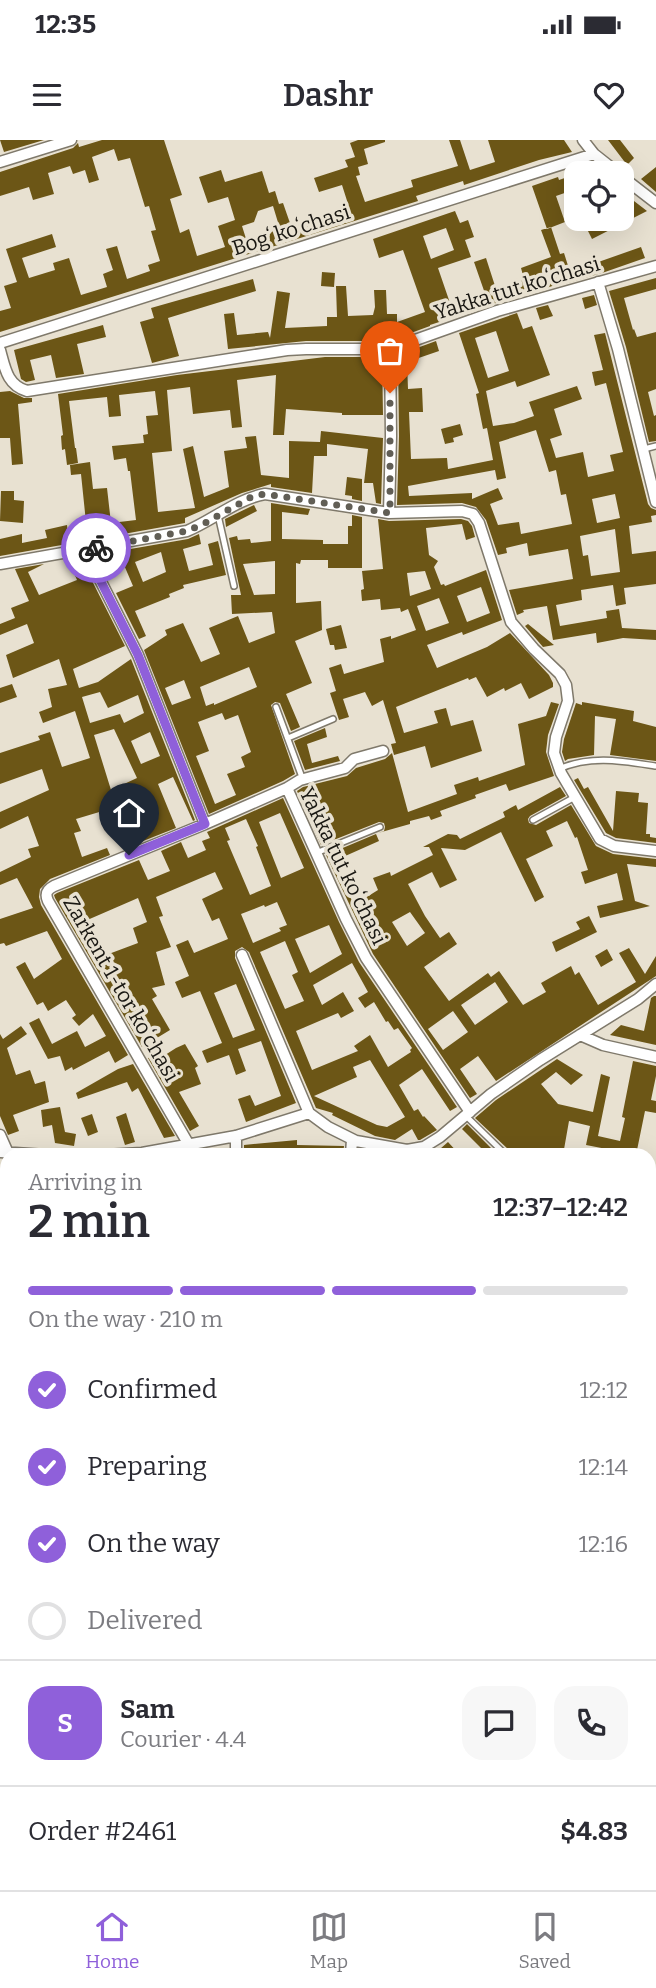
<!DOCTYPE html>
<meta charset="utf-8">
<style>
:root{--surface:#fff;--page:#f7f7f7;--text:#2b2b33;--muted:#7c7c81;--line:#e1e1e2;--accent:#8f60da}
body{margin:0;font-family:Bitter,serif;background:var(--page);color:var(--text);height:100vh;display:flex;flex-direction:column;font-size:26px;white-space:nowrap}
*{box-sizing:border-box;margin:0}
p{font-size:23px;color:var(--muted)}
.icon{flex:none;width:38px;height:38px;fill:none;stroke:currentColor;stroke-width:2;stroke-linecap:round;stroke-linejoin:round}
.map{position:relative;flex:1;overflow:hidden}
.side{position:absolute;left:0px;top:1008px;width:656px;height:742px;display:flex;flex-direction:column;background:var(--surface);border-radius:21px 21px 0 0;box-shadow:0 7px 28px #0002}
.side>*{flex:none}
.fabs{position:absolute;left:564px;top:21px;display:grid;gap:14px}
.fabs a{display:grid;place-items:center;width:70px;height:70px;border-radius:14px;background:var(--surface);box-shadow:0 7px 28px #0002;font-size:35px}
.pin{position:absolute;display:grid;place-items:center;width:60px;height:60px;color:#fff;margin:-72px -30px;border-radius:50% 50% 50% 0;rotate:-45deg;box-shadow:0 0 7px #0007}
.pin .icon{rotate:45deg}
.courier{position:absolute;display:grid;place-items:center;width:70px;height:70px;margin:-35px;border:5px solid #8f60da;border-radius:50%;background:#fff;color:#222;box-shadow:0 2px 9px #0007}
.headline em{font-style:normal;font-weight:600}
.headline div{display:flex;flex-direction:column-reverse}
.headline{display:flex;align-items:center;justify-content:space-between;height:119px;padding:0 28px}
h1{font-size:46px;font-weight:600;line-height:52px}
.bar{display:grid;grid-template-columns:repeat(4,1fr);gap:10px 7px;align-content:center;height:84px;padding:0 28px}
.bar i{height:9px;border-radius:5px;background:var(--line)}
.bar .active{background:var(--accent)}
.bar p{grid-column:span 4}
.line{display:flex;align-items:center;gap:18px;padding:0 28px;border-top:2px solid var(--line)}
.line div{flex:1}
.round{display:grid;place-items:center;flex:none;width:74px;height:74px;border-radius:21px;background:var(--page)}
ol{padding:0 28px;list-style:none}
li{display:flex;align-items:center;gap:21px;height:77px}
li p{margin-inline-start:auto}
li .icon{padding:7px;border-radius:50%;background:var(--accent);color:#fff;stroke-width:4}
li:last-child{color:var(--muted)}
li i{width:38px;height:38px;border:4px solid var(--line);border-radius:50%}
.status{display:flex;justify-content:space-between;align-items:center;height:49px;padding:0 35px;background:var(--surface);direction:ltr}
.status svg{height:19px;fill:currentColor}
header{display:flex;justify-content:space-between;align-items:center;height:91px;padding:0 28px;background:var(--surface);font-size:32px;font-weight:600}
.tabs{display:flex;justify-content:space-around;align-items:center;height:98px;border-top:2px solid var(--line);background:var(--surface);font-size:19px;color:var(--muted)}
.tabs a{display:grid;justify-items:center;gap:4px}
.tabs .active{color:var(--accent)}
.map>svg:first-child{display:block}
</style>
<div class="status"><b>12:35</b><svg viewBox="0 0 49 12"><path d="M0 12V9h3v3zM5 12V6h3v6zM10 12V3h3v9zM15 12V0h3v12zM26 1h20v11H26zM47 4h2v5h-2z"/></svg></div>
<header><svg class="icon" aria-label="menu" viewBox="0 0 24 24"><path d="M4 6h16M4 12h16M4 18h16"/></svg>Dashr<svg class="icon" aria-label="heart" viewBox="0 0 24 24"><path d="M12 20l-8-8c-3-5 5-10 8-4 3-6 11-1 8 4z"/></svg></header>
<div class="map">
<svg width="656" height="1750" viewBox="0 0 656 1750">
<rect width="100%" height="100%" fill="#e8e1d1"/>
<path fill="#6c5616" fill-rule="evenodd" d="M0,0H44L4,12Z
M102,0H164L182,55L170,59L180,93L189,89L197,116L225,107L218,86L235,80L228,57L208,63L199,37L221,30L225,42L262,31L269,53L275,51L279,64L283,63L291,86L349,67L342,45L319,52L314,38L348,27L345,20L355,17L350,3L358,0H385V2L364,9L368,24L358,27L360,35L356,36L365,62L413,47L411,40L458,26L449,0H460L470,30L495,22L488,0H564L572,12L539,20L464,45L463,41L416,56L418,61L0,192V171L11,168L4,146L17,142L6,109L52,94L56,107L22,118L29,138L55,130L53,123L69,118L81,155L107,147L103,134L113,130L106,109L117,106L127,139L150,131L148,125L160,121L151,91L156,90L149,66L145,67L130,18L118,21L114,9L92,17L99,40L89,43L85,30L73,34L70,26L48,33L54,54L33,60L29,47L0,56V32L73,8L78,3L79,7ZM273,66L280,89L265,94L266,99L248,105L242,86L254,82L258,71Z
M608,0H620L634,18L627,25Z
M656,27V52L641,39Z
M576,34V49L556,56L565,82L547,89L532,46L558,37L559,40Z
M621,51L647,71L592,99L582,79H621Z
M455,71L460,83L468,80L474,97L465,100L471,117L438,128L450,163L465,158L470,172L430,185V186L389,201H306L228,209L224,174L234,173L237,195L268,192L270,198L277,151L290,153L285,188L327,186V177H337L336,146H346L348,176L373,175L375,167L374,150H386L387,174H397V182L425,172L403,110L379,118L373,99ZM446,88L454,110L431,119L423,96Z
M551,87L560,114L564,113L570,132L641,107L645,118L605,132L564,144L563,142L544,149L489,165L474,122L486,118L496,149L524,139L521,128L551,117L541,90Z
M322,132L335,133L334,147L321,146Z
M656,138V149L624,158L633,190L634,189L637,197L656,192V249L648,252L654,276L656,275V301L649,302L626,207L609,151Z
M253,139L256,151L168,178L179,216L152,223L140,182L154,178L151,168Z
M594,155L597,165L585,169L582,158Z
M548,165L553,176L540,180L536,168Z
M517,173L523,189L532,186L550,235L517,247L515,241L486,251L493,286L514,283L534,276L529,262L577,246L582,259L554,269L562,295L550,299L556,318L583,312L588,337L614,331L610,315L623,312L606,243L595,246L592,232L603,230L594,195L605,193L648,364L651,368L656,370V375L651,376L652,382L629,386L632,414L656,411V444L624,448L626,464L616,466L613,445L581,450L582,460L556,465L560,486L607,478L606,471L619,469L622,488L656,490V500L623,498L597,503L596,493L553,500L547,466L523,470L524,472L517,475L509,450L573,439L568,409L529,416L527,403L506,408L507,413L498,415L486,380L476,367L462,363L397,365L399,296L398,215L436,201L439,211L407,222L408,249L422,248L423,272H409L411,319L447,318L448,329L493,320L487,288L483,289L476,254L479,253L459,193ZM496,191L509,231L488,238L475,198ZM536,290L549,332L556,330L561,355L566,354L572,384L521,394L519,382L498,385L490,364L503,359L498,348L472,359V353L409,356L408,346L495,330L497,340L506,338L499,302ZM615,354L620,378L597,383L592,359ZM615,389L620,432L591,436L588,415L583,416L580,396Z
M103,185L106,197L77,204L84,234L56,238L51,215L30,220L35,240L26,242L21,239L14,210Z
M325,217H382L383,275H342V273L286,269L284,295H273L276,235L237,240L242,287L232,288L230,270L193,274L190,247L167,250L172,311L152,313L158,372L195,368L183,309L193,306L204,357L229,347L224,311L247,308L245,297L256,296L261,335L289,338V301L320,302L321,291L383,298L381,364L376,363L373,343H364L368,309L327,304V316H314L312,353L271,347V344L242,353L185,378V383L0,416V399L22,394V403L47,398L45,390L67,385L68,395L87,392L81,334L71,335L70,325L90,322L93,349L107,348L111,383L136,380L130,331H128L126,318L114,320L112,306L144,303L143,295L148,294L146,276L158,275L155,251L119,255L121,276L109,277L107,257L69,261L75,308H76L78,323L67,325L65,309L62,310L61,296L63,295L58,254L177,235Z
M10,251L24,258H32V262L18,264L23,324L12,325L10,298H0V252Z
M460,284L463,295L453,298L454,302L445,304L441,289Z
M347,337L362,339V361L352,359V356L345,355Z
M1,351H14V360L24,361L23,383L0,381Z
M271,363L310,369L308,375L282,372V399L323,400V404H348V386H352V375L362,377V428H328V420H301L300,424L296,423V463L321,461L322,490L295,501L312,543L286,554L300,587L291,591L280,563L275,562L271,565L295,634L283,641L209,674L144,510L167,495L165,490L183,483L201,522L220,514L209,488L238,476L249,503L275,493L272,472L232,474L231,455H241L229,398L237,396L238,400L250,399L251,403L271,401ZM275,421V454L254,455L243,424ZM249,527L257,547L214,565V563L206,566L200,547ZM184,540L191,558L172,565L165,548ZM222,573L225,580L238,575L251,612L241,617L245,627L227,634L236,655L215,664L196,616L209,611L198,582Z
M254,365L257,371L226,387L225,379Z
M378,379L389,381L461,379L468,381L472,386L475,397L466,400L462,384L426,388L429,415L438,421L434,427L441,445L444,444L445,446L486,430L502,480L463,495L462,492L427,505L437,528L487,507L510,493L549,535L553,543V547L529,559L521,543L505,551L504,548L487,557L476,537L469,540L468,538L396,567L404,593L438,583L434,571L446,568L451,586L473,580L482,611L431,628L425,606L394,615L391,604L396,603L383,560L372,566L365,552L343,559L349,577L339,580L330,553L336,551L329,528L341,524L344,534L384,522L380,499L391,496V499L416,490L408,469L401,472L400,468L381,470L380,459L362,461L361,450L364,449L362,431L383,429ZM425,431L431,449L410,456L407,433ZM481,447L490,473L467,482L457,456ZM439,458L449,483L426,491L417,466Z
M199,394L201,404L183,409L189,431L213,425L208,404L218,401L226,435L183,445L184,448L169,454L170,457L135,471L146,496L139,499L116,453L133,446L124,425L103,429L96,415L188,399ZM161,412L166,432L143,442L135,422Z
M44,424L28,432L39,455L77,440L74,433L86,429L125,506L73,529L79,548L98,542L131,519L195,680L193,681L173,637L158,644L176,688L133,705L128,688L113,693L106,670L76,679L81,691L74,693L82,717L107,708L110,715L50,739L40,749L39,757L41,765L128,915L115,923L109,911L73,930L72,927L65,931L60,916L48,919L29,883L39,878L52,904L77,891L85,907L106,896L93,874L79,886L72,878L76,875L66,860L48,871L43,862L37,865L16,827L25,822L34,839L62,819L47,791L6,806L4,803L0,804V779L33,768L17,738L0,745V732L31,717L28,709L39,706L28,676L0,689V672L49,650L42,629L0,644V613L40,600L38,596L50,592L62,627L90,618L75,571L43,583L39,572L52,567L48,549L67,545L59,519L13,538L6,515L34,503L27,484L0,495V484L15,478L11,468L29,461L15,429ZM100,552L108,568L138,555L144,573L124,583L120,574L90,583L82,557ZM114,589L137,638L111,650L94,595ZM150,592L160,616L141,624L131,601Z
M528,484L554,505L543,507L525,486Z
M341,485L347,508L335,510L334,505H330L326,489Z
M12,544L17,557L0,563V548Z
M551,562L559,564L548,595L546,612L554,636L509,651L506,644L475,655L476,658L440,671L442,676L431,680L429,676L410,681V684L378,693L384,691L385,687L384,683L379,682L321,705L297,651L303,647L347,636L356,628L385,619L392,613L408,672L457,654L454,645L478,637L479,641L525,625L518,584L546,576Z
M582,562L634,571L633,581L656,587V621L610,615L616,579L595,576L594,615L568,619L565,621L562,612L564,599L576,563L582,565Z
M325,588L327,597L307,604L312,623L338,616L340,621L305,630L294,601Z
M578,638L584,649L588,647L613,691L616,651L639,653L638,662L648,663L646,694H650V697L656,698V703L616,698L606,693L574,640Z
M560,647L566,656L530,676L528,679L529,683L536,685L571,665L596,706L613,714L656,719V727L627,724L635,761L650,766L600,778L597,766L623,760L617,733L585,744L581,732L588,730L577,697L575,698L567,681L546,691L553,706L526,719L544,757L535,762L501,692L465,710L441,708L457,740L440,748L432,732L408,744L425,776L440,798L449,792L457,804L424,827L449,861L488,833L491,837L499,831L523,865L546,852L541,843L571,826L575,835L579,832L598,865L636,842L619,813L629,808L645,834L656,816V836L496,941L478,916L460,929L477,954L470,958L373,814L326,715L376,694L379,701L334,721L354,765L378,750L373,738L390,732L391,736L433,715L429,707H423L448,694L457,695L460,699L505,677L503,672L516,665L518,670ZM410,772L425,793L407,806L392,782ZM495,842L508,862L475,885L461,865ZM453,871L468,892L443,910L428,889Z
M283,658L339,782L359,822L457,967L450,971L422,929L399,945L414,971L418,969L423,977L424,976L437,990L420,1000H418L412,989L395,1000L375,996L332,975L333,973L316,968L249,812L242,807L235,811V818L296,963L246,982L238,959L250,955L255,966L281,956L261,901L238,909L246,931L236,935L229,915L207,923L202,911L222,903L200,851L182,858L175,842L189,836L176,805L188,800L194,813L228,799L219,778L212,781L202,759L223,749L215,732L156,757L163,776L159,777L171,807L156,812L165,845L152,848L157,856L152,859L170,890L142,907L55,758L54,755L57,753L139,720L148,740L170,731L161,711L181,702L188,718L206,710L202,701L210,698L207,692ZM280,673L304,728L281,738L259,682ZM246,679L258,706L256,707L271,746L250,755L227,701L230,700L225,688ZM138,758L147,782L133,788L138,803L98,818L79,786L86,783L85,781ZM277,762L287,785L279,788L281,791L253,803L241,774L264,765L265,767ZM329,785L342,814L310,833L295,799ZM285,801L298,832L292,835L304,861L285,869L260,812ZM352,823L368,852L358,858L365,868L374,862L386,882L388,881L394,890L398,888L412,908L410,910L411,912L388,927L370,895L354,906L358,911L312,930L296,891L338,873L341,878L354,871L343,852L322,865L313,845ZM236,844L255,890L233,898L214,853ZM370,920L405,977L387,987L377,985L314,956L357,937L353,927Z
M589,776L597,792L556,812L552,802L580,789L576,782Z
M607,809L613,820L601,827L595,816Z
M654,856H656V905L610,895L621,885L644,891L651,858Z
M21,886L27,894L7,908L16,935L30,930L35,944L45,941L49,962L13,975L19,991L8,995L0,976V894L3,899Z
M185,904L198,926L195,928L201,944L179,952L199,986L190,991L148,918L160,914L162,917L176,908Z
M557,919L583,935L571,945L556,932L541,944L558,964L593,972L601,934L610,937L598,996L620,1001L625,978L622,977L633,921L656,926V936L651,960L656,961V973L645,971L636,1015H621L622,1012L586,1005L590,986L569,981L563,1015H511L510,1011L475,978L496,960Z
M133,924L175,996L164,998L138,948L132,952L127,942L78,959L76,953L118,929Z
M60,967L65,992L76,994L74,1006L55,1003L52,985L43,987L41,970Z
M126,973L135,1002L125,1005L116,977Z
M92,974L98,992L88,996L81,978Z
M467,984L498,1015H488L462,989Z
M297,1000V1005L344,1006L343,1015H244V1005Z
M448,1002L460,1015H433Z"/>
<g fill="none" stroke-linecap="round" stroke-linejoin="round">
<defs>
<path id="service" d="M644,309L656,306
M218,375L234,446
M276,567L303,640
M288,598L333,579
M559,629C591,615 622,621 655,626
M533,680L575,657
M316,713L380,687
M466,976L506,1015
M649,1306L656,1307
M649,1410L656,1412
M649,1511L656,1513
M649,1609L656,1610
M0,1659H7
M649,1707L656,1708
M0,1712H7
M564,1743L594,1750
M478,1750L479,1743"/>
<path id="minor" d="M583,0L594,14L618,33
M0,22L71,0
M621,36L656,63
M598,142L618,209L656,362
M0,203L594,14
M0,210C5,228 7,245 27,251L287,210L306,209H390L497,171L656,126
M389,373L391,296L390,209
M85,410L138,515L205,684
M0,424L187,391C213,380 237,359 265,354L389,373L462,371L473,374L479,383L511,482L534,509L560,534L566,545L568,561L556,597L554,613L561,633L600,699L614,706L656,711
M287,648L300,640L345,628L354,619L383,611
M242,815L309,973
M580,895L603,905L656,917
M0,995L8,1013
M236,996V1015
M189,1005L48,761C45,754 46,750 54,746L205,684L287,648L346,779L366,818L470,972
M0,1012L46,1015
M105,1015L142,1013L236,996L309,973L328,987L356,1001L407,1010L424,1007L440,997L491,954L540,920L638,859L656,844
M351,1015L352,999
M656,1181L655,1191L656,1194
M0,1217H7
M0,1325H7
M0,1440L7,1441
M0,1544H7
M160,1750V1743"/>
</defs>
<use href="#service" stroke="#7f796b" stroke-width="8"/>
<use href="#minor" stroke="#7f796b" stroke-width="13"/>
<use href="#service" stroke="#fff" stroke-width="5"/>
<use href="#minor" stroke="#fff" stroke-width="10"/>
</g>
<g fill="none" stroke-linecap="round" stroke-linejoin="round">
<path stroke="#615e55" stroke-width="7" stroke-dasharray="0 12.6" d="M96,408L187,391L205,383L253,356L265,354L390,373V253"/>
<path stroke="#8f60da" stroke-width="9" d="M96,408L85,410L138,515L205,684L129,715"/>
</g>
<g text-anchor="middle" stroke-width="7" stroke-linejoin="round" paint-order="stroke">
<g font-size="21" fill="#191712" stroke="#e8e1d1">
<text transform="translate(291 90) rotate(-18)" y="7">Bogʻ koʻchasi</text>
<text transform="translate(517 148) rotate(-17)" y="7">Yakka tut koʻchasi</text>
<text transform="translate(343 726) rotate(64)" y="7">Yakka tut koʻchasi</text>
<text transform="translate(121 849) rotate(60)" y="7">Zarkent 1-tor koʻchasi</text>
</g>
</g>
</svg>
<div class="fabs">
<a><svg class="icon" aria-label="locate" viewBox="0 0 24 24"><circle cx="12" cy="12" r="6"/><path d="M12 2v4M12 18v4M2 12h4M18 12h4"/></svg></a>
</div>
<div class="pin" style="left:390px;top:253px;background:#ea580c"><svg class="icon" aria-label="bag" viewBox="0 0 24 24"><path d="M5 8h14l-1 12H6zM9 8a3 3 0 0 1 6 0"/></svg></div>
<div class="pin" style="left:129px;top:715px;background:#1f2937"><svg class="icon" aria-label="home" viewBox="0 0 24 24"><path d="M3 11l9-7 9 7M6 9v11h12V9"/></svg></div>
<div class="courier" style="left:96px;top:408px"><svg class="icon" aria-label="bike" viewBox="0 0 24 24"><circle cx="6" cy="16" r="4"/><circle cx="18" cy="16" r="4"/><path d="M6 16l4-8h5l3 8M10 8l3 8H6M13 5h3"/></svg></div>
<section class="side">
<div class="headline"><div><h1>2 min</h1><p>Arriving in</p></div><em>12:37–12:42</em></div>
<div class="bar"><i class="active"></i><i class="active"></i><i class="active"></i><i></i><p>On the way · 210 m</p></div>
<ol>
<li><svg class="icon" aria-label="check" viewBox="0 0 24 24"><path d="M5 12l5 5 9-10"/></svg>Confirmed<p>12:12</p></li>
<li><svg class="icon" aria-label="check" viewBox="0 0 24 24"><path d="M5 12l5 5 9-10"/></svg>Preparing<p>12:14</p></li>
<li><svg class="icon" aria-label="check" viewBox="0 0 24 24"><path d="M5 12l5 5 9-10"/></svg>On the way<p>12:16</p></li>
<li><i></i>Delivered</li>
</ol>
<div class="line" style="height:126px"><b class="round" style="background:var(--accent);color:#fff">S</b><div><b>Sam</b><p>Courier · 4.4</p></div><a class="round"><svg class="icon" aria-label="chat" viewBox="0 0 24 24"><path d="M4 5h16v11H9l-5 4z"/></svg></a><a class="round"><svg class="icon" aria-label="phone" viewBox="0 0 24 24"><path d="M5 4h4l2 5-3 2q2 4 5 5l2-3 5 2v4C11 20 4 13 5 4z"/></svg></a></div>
<div class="line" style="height:91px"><div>Order #2461</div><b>$4.83</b></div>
</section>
</div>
<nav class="tabs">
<a class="active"><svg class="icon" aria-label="home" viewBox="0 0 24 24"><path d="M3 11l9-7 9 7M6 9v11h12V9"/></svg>Home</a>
<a><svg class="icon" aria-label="map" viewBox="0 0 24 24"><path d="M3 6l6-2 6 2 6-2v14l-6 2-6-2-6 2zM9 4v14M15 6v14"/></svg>Map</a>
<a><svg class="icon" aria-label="saved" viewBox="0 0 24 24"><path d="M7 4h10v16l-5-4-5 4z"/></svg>Saved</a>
</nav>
